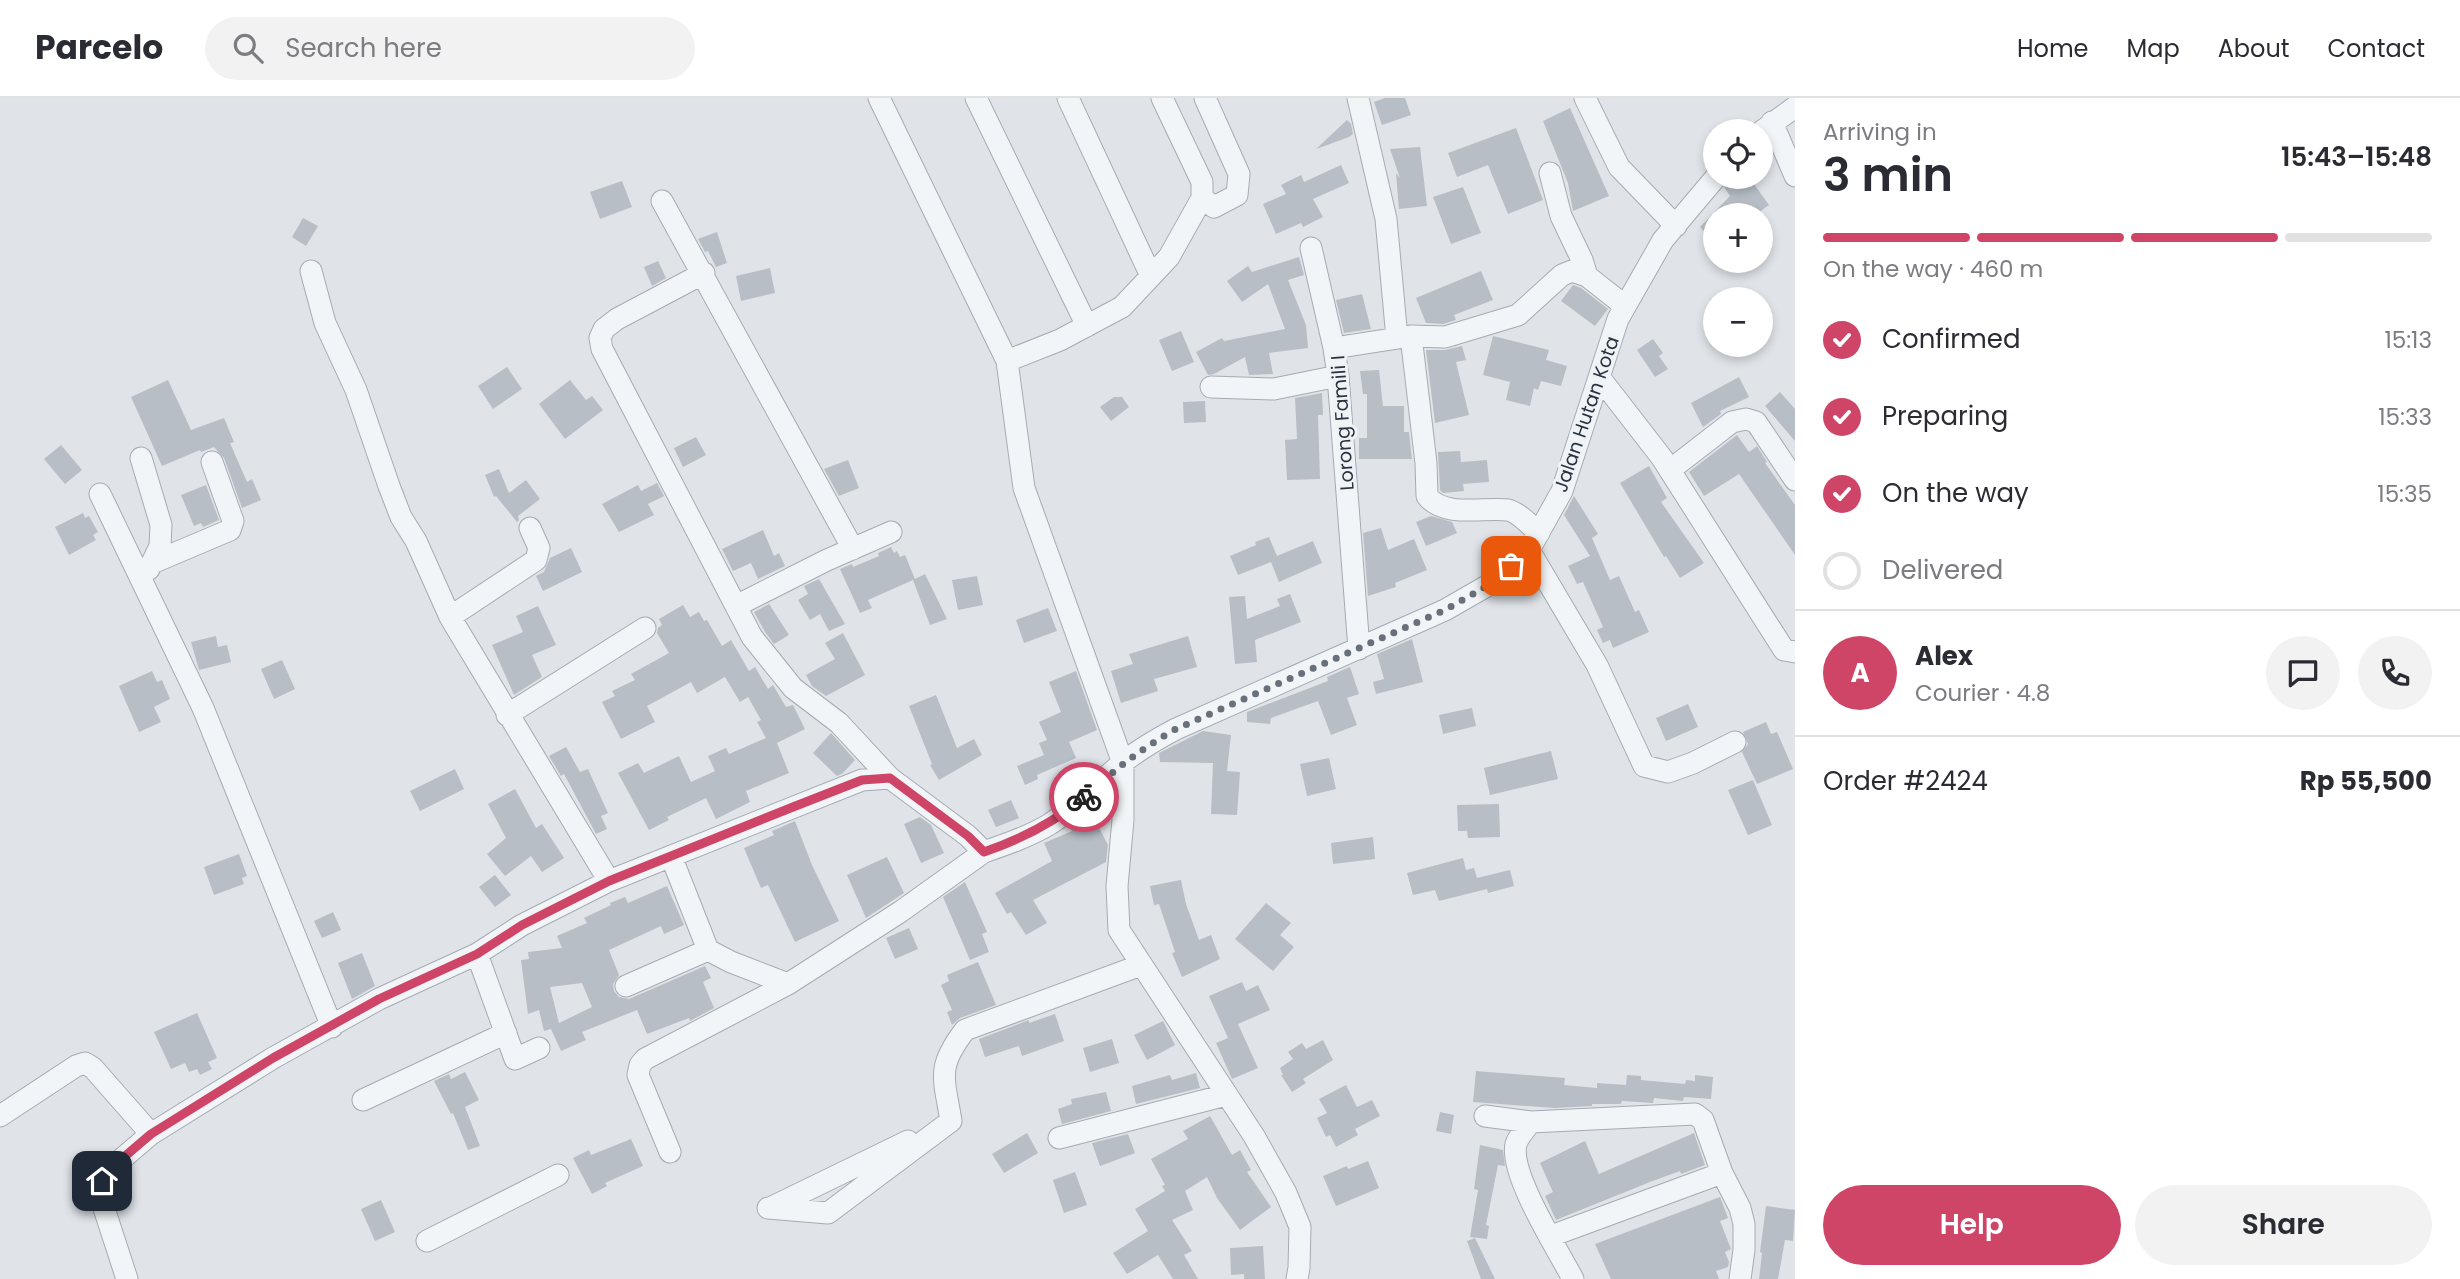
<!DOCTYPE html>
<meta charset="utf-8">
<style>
:root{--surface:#fff;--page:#f2f2f3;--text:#2b2b33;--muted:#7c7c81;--line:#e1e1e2;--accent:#ce4567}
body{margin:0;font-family:Poppins,sans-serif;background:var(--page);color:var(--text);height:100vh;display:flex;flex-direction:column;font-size:26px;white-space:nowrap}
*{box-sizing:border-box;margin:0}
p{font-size:23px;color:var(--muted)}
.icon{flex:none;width:38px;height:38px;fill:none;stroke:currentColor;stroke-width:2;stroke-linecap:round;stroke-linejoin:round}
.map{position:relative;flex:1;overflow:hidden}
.panel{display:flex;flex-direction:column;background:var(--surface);width:665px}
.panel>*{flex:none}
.tools{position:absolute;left:1703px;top:21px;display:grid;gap:14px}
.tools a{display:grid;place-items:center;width:70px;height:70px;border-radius:50%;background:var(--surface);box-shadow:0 4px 10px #0003;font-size:35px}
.pin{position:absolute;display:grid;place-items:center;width:60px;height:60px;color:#fff;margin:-30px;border-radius:14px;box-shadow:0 4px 10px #0006}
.courier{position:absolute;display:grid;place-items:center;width:70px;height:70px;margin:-35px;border:5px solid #ce4567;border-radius:50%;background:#fff;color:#222;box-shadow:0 2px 9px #0007}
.head em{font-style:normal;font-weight:600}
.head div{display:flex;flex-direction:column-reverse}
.head{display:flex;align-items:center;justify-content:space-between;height:119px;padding:0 28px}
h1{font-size:46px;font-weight:600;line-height:52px}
.bar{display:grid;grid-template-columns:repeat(4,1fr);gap:10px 7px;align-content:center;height:84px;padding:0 28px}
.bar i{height:9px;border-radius:5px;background:var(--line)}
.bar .active{background:var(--accent)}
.bar p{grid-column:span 4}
.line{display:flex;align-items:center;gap:18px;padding:0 28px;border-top:2px solid var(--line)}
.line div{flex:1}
.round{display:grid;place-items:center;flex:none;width:74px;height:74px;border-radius:37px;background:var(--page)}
ol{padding:0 28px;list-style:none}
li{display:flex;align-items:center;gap:21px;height:77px}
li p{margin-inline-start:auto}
li .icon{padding:7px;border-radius:50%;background:var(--accent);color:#fff;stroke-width:4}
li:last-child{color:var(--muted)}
li i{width:38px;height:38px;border:4px solid var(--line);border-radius:50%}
.primary-button{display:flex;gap:14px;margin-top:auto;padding:14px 28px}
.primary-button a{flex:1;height:80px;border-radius:42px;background:var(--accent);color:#fff;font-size:28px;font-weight:600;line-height:80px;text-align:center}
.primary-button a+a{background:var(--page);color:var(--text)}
header{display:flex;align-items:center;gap:42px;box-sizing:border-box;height:98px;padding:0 35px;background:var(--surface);border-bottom:2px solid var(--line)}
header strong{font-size:33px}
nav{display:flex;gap:38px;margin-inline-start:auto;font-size:24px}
.search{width:490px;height:63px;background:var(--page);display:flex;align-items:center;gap:18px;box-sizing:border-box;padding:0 24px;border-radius:38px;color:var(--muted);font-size:26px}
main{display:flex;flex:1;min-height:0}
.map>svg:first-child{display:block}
</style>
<header>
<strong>Parcelo</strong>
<div class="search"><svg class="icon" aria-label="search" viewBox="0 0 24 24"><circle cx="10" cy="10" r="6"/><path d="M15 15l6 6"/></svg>Search here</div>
<nav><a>Home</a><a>Map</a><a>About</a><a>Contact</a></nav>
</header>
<main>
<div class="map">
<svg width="1795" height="1181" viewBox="0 0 1795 1181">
<rect width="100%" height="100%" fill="#e0e4e9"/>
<path fill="#b7bec6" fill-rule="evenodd" d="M1385,0H1405L1411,17L1382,27L1374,4Z
M1570,10L1609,98L1573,113L1568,85L1543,23Z
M1347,22L1351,26L1353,36L1349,39L1316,51Z
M1516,30L1543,102L1508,116L1488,67L1457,79L1448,55Z
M1420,49L1427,108L1399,111L1396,75L1400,80L1390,51Z
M1341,67L1349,85L1313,101L1323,119L1303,129L1301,125L1276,136L1263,106L1286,96L1281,87L1301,77L1304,84Z
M1731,79H1764L1754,86L1769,107L1755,117H1715V145L1700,129L1730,98L1724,89Z
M622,83L632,109L600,121L590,94Z
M1463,89L1481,135L1451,146L1433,99Z
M303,120L318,128L306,148L292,139Z
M717,134L727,165L716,169L708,153L705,154L698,141Z
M1299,159L1304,177L1288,182L1306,227L1308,250L1269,255L1273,276L1249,277L1245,259L1214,276L1208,277L1196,254L1222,240L1224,243L1285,231L1268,186L1242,204L1227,183L1248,168L1252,174Z
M658,163L666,180L652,188L644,169Z
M770,170L775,195L741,203L736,178Z
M1481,173L1493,202L1454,217L1456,222L1443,226L1426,225L1416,200Z
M1573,187L1581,190L1608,211L1595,228L1561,203Z
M1362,196L1371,231L1344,235L1336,202Z
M1181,233L1194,264L1172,273L1159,242Z
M1493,238L1549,252L1546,262L1567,268L1561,288L1541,283L1538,292L1534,290L1530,308L1506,302L1510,284L1483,277Z
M1653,241L1663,255L1659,258L1668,271L1655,279L1637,252Z
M1462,248L1466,262L1456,264L1469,317L1435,325L1426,252H1445Z
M507,269L522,291L493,311L478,288Z
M1379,272L1383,308H1404V334H1409L1412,361H1359V340H1367V296H1363L1360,273Z
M1739,279L1749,299L1720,313L1721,316L1703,329L1691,305Z
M168,282L191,332L224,320L234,344L230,345L247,384L252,381L261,402L242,410L224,360L214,349L201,354L200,352L162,368L131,299Z
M570,282L586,302L592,298L603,312L565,341L539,306Z
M1780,294L1795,311V343L1765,308Z
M1322,295L1323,317H1318L1320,381L1287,382L1285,342L1297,341L1295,300Z
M1114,299H1122L1129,309L1111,323L1100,309Z
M1205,303L1206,324L1184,325L1183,304Z
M1737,337L1749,354L1757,348L1767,364L1765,365L1795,407V457L1739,376L1704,398L1689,374Z
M696,339L706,357L683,369L674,350Z
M61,347L82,372L65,386L44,361Z
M1460,353L1461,364L1487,362L1489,384L1463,386L1464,393L1443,395L1440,392L1438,354Z
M848,362L859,390L839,398L824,371Z
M1649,368L1667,400L1661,404L1704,465L1680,480L1666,458L1664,459L1620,385Z
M499,371L509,395L526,382L540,401L518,418L519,422L517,424L496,398L494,399L485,377Z
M657,385L664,398L648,406L654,417L619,434L602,406L638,387L641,393Z
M206,387L219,422L203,429L201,425L194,428L181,397Z
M1574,398L1598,436L1592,440L1610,482L1619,478L1635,514L1639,512L1649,534L1613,550L1610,542L1603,545L1597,532L1603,529L1583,484L1577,486L1568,468L1590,458L1564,417Z
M83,415L85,420L89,418L98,434L93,437L96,442L69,457L55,429Z
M1431,418L1452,424L1457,435L1426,448L1416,424Z
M1381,430L1388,452L1414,441L1427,472L1395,485L1396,489L1368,498L1363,435Z
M763,432L774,458L779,455L785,468L758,481L751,465L733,473L722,451Z
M1269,439L1277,458L1313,443L1322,465L1279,484L1271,464L1238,477L1230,458L1256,447L1255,444Z
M891,449L894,455L897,453L900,459L905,457L915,481L925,476L947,521L930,527L913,482L868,502L872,510L860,515L840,471L852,466L853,469L879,458L878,455Z
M571,450L582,474L543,493L536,478L544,474L550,460Z
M977,478L983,507L958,512L952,482Z
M819,481L845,526L829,533L820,516L810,522L798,502L808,496L804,488Z
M1290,496L1301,524L1255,542L1257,564L1235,566L1229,499L1245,498L1247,521L1280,508L1277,501Z
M769,506L789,537L774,546L765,534L754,514Z
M683,507L690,519L699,514L704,523L707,522L722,548L731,542L749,573L755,569L768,591L773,587L786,609L793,607L805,631L777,645L789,675L746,693L750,704L716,721L706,700L667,719L669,722L649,732L618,675L638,665L644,675L679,658L691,684L715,673L708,658L726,650L729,656L766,640L757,624L761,622L748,599L740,604L725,579L697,595L691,584L647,608L655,624L621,641L602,604L615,598L612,593L635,582L631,576L669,555L657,535L658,530L662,527L659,521Z
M538,508L556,547L532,557L542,579L514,597L492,547L523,534L516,518Z
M1048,510L1057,533L1024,545L1016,522Z
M843,535L865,577L826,598L812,588L806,577L835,561L825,545Z
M216,538L218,549L227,547L231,564L199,572L191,544Z
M1188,538L1197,569L1154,581L1158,593L1121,605L1111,573L1133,566L1129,556Z
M1412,541L1423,584L1376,596L1373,584L1384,581L1377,556Z
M282,562L295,591L274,601L261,571Z
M1350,569L1359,596L1347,600L1357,627L1331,637L1318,603L1271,620L1270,626L1247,624V614L1328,583L1327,579Z
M152,573L157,584L162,582L170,601L154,609L161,624L139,634L119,588Z
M1076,573L1097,632L1069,644L1076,660L1037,677L1038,681L1025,687L1017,668L1044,657L1039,645L1047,642L1039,624L1061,614L1049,584Z
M936,597L957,650L974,641L982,657L939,682L930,667L932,666L909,608Z
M1688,606L1698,629L1666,643L1656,620Z
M1472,610L1476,628L1443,636L1439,617Z
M1766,624L1771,636L1777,634L1793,671L1757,686L1742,654L1748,646L1743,634Z
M1203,633L1231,637L1227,673L1240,674L1237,717L1211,716L1213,665L1160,664L1159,655Z
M831,635L855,662L843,675L837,678L813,655Z
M566,649L580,674L588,671L608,715L601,718L607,731L596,736L564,676L561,678L549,658Z
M1551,653L1558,681L1490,697L1484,670Z
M1329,660L1336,691L1307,698L1300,666Z
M455,671L464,691L420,713L410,693Z
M1753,682L1772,727L1748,737L1728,692Z
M515,691L536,730L542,726L564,760L542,774L531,758L505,778L487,756L506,740L488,706Z
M1011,702L1019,720L996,729L988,712Z
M1499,706L1500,739L1468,740L1467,733H1458L1457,707Z
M1090,712L1108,747L1106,764L1033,802L1047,825L1026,837L1011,814L1007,816L995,795L1052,763L1044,745L1072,733L1069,728Z
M920,719L931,727L944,755L921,765L904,726Z
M795,723L812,767L839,823L795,844L768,787L761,790L744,750L774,737L772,733Z
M1373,739L1375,761L1333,766L1331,745Z
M239,756L247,778L242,780L244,786L214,797L204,769Z
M887,759L904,795L866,820L847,777Z
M1463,760L1466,772L1474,770L1477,780L1510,772L1514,788L1488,795L1487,791L1439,803L1435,792L1413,797L1407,775Z
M495,777L511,797L495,809L479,789Z
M1181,782L1186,806L1199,842L1211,837L1220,861L1182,879L1172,855L1175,854L1159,806L1154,807L1150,788Z
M965,784L987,834L982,836L989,854L970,862L943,799Z
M667,788L684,827L664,836L661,828L609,852L619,877L613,886L614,893L619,899L629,901L705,868L711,880L703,884L714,910L690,923L689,920L647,936L637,912L582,934L586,942L561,953L551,931L544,933L539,912L528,916L521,862L529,861L528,854L562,850L557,838L587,825L584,820L611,807L610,805L625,799L628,805ZM582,885L592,909L559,925L550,889Z
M1266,805L1291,825L1280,837L1294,849L1273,873L1235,841Z
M333,814L341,832L322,840L314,823Z
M909,830L918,851L895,861L886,840Z
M362,855L375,888L352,901L338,865Z
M978,864L996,907L960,920L952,927L947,914L952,912L941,887L949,883L947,877Z
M1242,884L1246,893L1258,887L1270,912L1238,926L1258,970L1232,981L1216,945L1228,940L1209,898Z
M197,915L217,960L208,964L212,971L200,977L197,971L189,974L185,965L171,971L154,934Z
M1055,916L1064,943L1022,958L1019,948L985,959L979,941L1029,922V925Z
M1163,923L1175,947L1147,962L1134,937Z
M1112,941L1119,965L1090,974L1083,950Z
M1323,942L1333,962L1303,981L1306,985L1292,994L1281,977H1283L1280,970L1293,961L1288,954L1302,945L1306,951Z
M1476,973L1565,980L1564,987L1597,990V985L1626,987L1627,977L1641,978V982L1685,986L1686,982L1695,983V977L1713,979L1711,1001L1684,999L1683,1003L1654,1000L1653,1005L1622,1003L1621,1006H1592V1008L1555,1010L1473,1004Z
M465,974L479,1002L465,1009L480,1048L468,1052L453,1015L451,1016L434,983L449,976L451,981Z
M1196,975L1200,990L1136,1006L1132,988L1170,977L1172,982Z
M1346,987L1357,1009L1372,1002L1380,1018L1355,1031L1358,1037L1336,1049L1330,1037L1326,1039L1317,1020L1327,1015L1319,1001Z
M1106,994L1111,1013L1062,1026L1058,1011L1072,1006L1071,1001Z
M1440,1014L1454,1017L1451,1036L1436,1033Z
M1210,1018L1232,1057L1240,1052L1251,1072L1247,1074L1271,1109L1240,1132L1217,1100L1207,1079L1185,1093L1193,1112L1172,1122L1192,1153L1184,1157L1198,1181H1173L1158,1157L1127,1176L1113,1155L1148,1133L1135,1111L1165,1093L1162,1088L1165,1087L1151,1061L1188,1041L1183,1033Z
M1027,1035L1038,1055L1004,1075L992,1056Z
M1694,1035L1705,1067L1681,1076L1680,1073L1650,1084L1556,1122L1545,1098L1553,1094L1540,1065L1585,1043L1599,1076Z
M1128,1036L1135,1055L1100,1068L1092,1045Z
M631,1041L643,1068L605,1085L607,1088L592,1096L573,1060L589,1052L591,1057Z
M1480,1047L1503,1052L1505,1068L1498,1067L1486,1127L1489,1128L1487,1141L1470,1139L1478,1092L1474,1091Z
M1368,1063L1379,1090L1336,1108L1323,1078L1347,1068L1348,1071Z
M1075,1074L1087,1107L1064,1115L1053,1082Z
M1720,1099L1728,1120L1720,1123L1731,1151L1725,1154L1729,1164L1728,1169L1716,1173L1719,1181H1611L1595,1146Z
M381,1102L395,1134L375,1143L361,1111Z
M1766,1108L1795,1112L1793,1143L1785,1142L1778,1181H1759L1762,1155L1760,1154Z
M1475,1140L1495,1181H1481L1467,1143Z
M1263,1148L1265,1181H1244V1176L1231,1177L1230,1150Z"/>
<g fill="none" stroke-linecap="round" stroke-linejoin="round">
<defs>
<path id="minor" d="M879,0L1007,263
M976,0L1087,228
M1068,0L1151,178
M1162,0L1202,84V100L1169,159L1122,209L1060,242L1007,263L1024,390L1123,665V722L1117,788L1119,832L1254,1038L1286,1095L1300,1129L1299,1170L1297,1181
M1358,0L1386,121L1397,240
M1585,0L1619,69L1676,128
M1772,24L1795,78
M1762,33L1795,9
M1550,75L1561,118L1582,162L1587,178
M1202,100L1214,109L1237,97L1239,76L1205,0
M662,103L853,451
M1311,150L1334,250L1338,278L1359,551
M311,173L325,225L356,292L389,388L401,419L416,443L450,519L609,783
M704,175L617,221L604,231L600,240L602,251L752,539L793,590L839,625L890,680
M1411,238L1426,365L1427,398C1444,420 1484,409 1508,412C1518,414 1531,428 1539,435
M1334,250L1411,238L1445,239L1518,217L1562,177L1572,173L1587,178L1625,208
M1600,280L1662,360L1784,552L1795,554
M1211,289L1274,291L1338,278
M141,360L161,427L160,448L149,471
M1670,372L1732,324L1746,321L1756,324L1795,382
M100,396L203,610L332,929
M1529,452L1597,567L1644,668L1668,674L1693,665L1735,644
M152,465L230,432L233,423L212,364
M736,508L827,462L891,434
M450,519L536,462L539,450L530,430
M507,617L645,530
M671,758L708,852L731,864L788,886
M477,856L515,961L539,950
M626,888L708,852
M363,1002L506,935
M0,1018L76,968L85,965L93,970L151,1036
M1485,1018L1531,1024L1695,1016L1703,1022L1722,1075L1740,1110L1744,1126V1152L1740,1181
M951,1023C944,979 936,970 965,932L1141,867
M1531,1024C1526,1030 1518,1039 1516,1046C1509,1076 1558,1152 1573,1181
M1059,1040L1226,997
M670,1054L638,977L640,967L645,961L788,886L900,814L984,754
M768,1110L828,1115L951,1023
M770,1110L908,1043
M1551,1138L1722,1075
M427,1143L558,1077
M127,1181L99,1095L102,1083L110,1071L151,1036L273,960L379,901L477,856L522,827L609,783L862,682L890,680L968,738L984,754C1007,746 1030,738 1050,726C1076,709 1097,686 1121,666C1138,652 1157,641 1176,631L1445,512L1492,485L1529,452L1562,393L1618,221L1663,142L1716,79"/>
</defs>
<use href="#minor" stroke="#a5abb3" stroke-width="23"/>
<use href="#minor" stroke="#f2f5f7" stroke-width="21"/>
</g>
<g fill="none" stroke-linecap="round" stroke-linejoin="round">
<path stroke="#68717b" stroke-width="7" stroke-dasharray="0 12.6" d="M1084,699C1113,673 1142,650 1176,631L1445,512L1492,485L1511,468"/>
<path stroke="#ce4567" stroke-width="9" d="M102,1083L110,1071L151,1036L273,960L379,901L477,856L522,827L609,783L793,709L862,682L890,680L968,738L984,754C1022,741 1054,725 1084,699"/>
</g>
<g text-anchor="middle" stroke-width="6" stroke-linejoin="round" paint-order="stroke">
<g font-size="19" fill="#283340" stroke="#eff3f6">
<text transform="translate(1586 316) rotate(-71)" y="7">Jalan Hutan Kota</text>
<text transform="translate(1342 325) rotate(-94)" y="7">Lorong Famili I</text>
</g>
</g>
</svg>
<div class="tools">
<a><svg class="icon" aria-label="locate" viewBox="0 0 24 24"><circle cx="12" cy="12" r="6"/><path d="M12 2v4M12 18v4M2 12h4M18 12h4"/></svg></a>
<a>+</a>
<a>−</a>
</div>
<div class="pin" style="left:1511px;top:468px;background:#ea580c"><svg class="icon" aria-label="bag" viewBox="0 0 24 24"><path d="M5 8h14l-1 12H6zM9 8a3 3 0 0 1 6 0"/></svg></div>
<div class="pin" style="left:102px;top:1083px;background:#1f2937"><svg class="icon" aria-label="home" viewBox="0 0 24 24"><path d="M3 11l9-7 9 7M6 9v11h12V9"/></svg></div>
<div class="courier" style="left:1084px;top:699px"><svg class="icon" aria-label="bike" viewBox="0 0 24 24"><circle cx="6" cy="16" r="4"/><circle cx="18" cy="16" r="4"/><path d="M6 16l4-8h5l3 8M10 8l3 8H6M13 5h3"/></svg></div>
</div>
<section class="panel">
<div class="head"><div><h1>3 min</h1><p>Arriving in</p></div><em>15:43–15:48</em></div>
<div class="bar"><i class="active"></i><i class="active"></i><i class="active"></i><i></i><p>On the way · 460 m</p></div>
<ol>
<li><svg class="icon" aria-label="check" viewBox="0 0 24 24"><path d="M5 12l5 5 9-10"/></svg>Confirmed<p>15:13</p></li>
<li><svg class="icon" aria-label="check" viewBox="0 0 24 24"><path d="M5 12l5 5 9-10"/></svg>Preparing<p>15:33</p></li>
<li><svg class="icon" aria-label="check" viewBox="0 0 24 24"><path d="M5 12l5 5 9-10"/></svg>On the way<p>15:35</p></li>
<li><i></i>Delivered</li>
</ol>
<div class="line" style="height:126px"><b class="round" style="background:var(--accent);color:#fff">A</b><div><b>Alex</b><p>Courier · 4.8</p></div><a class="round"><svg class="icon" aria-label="chat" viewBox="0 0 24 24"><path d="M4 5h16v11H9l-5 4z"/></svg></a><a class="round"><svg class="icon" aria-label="phone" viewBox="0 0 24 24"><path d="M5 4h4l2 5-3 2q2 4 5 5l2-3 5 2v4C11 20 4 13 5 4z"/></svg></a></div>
<div class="line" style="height:91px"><div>Order #2424</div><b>Rp 55,500</b></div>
<div class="primary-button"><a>Help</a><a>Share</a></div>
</section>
</main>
